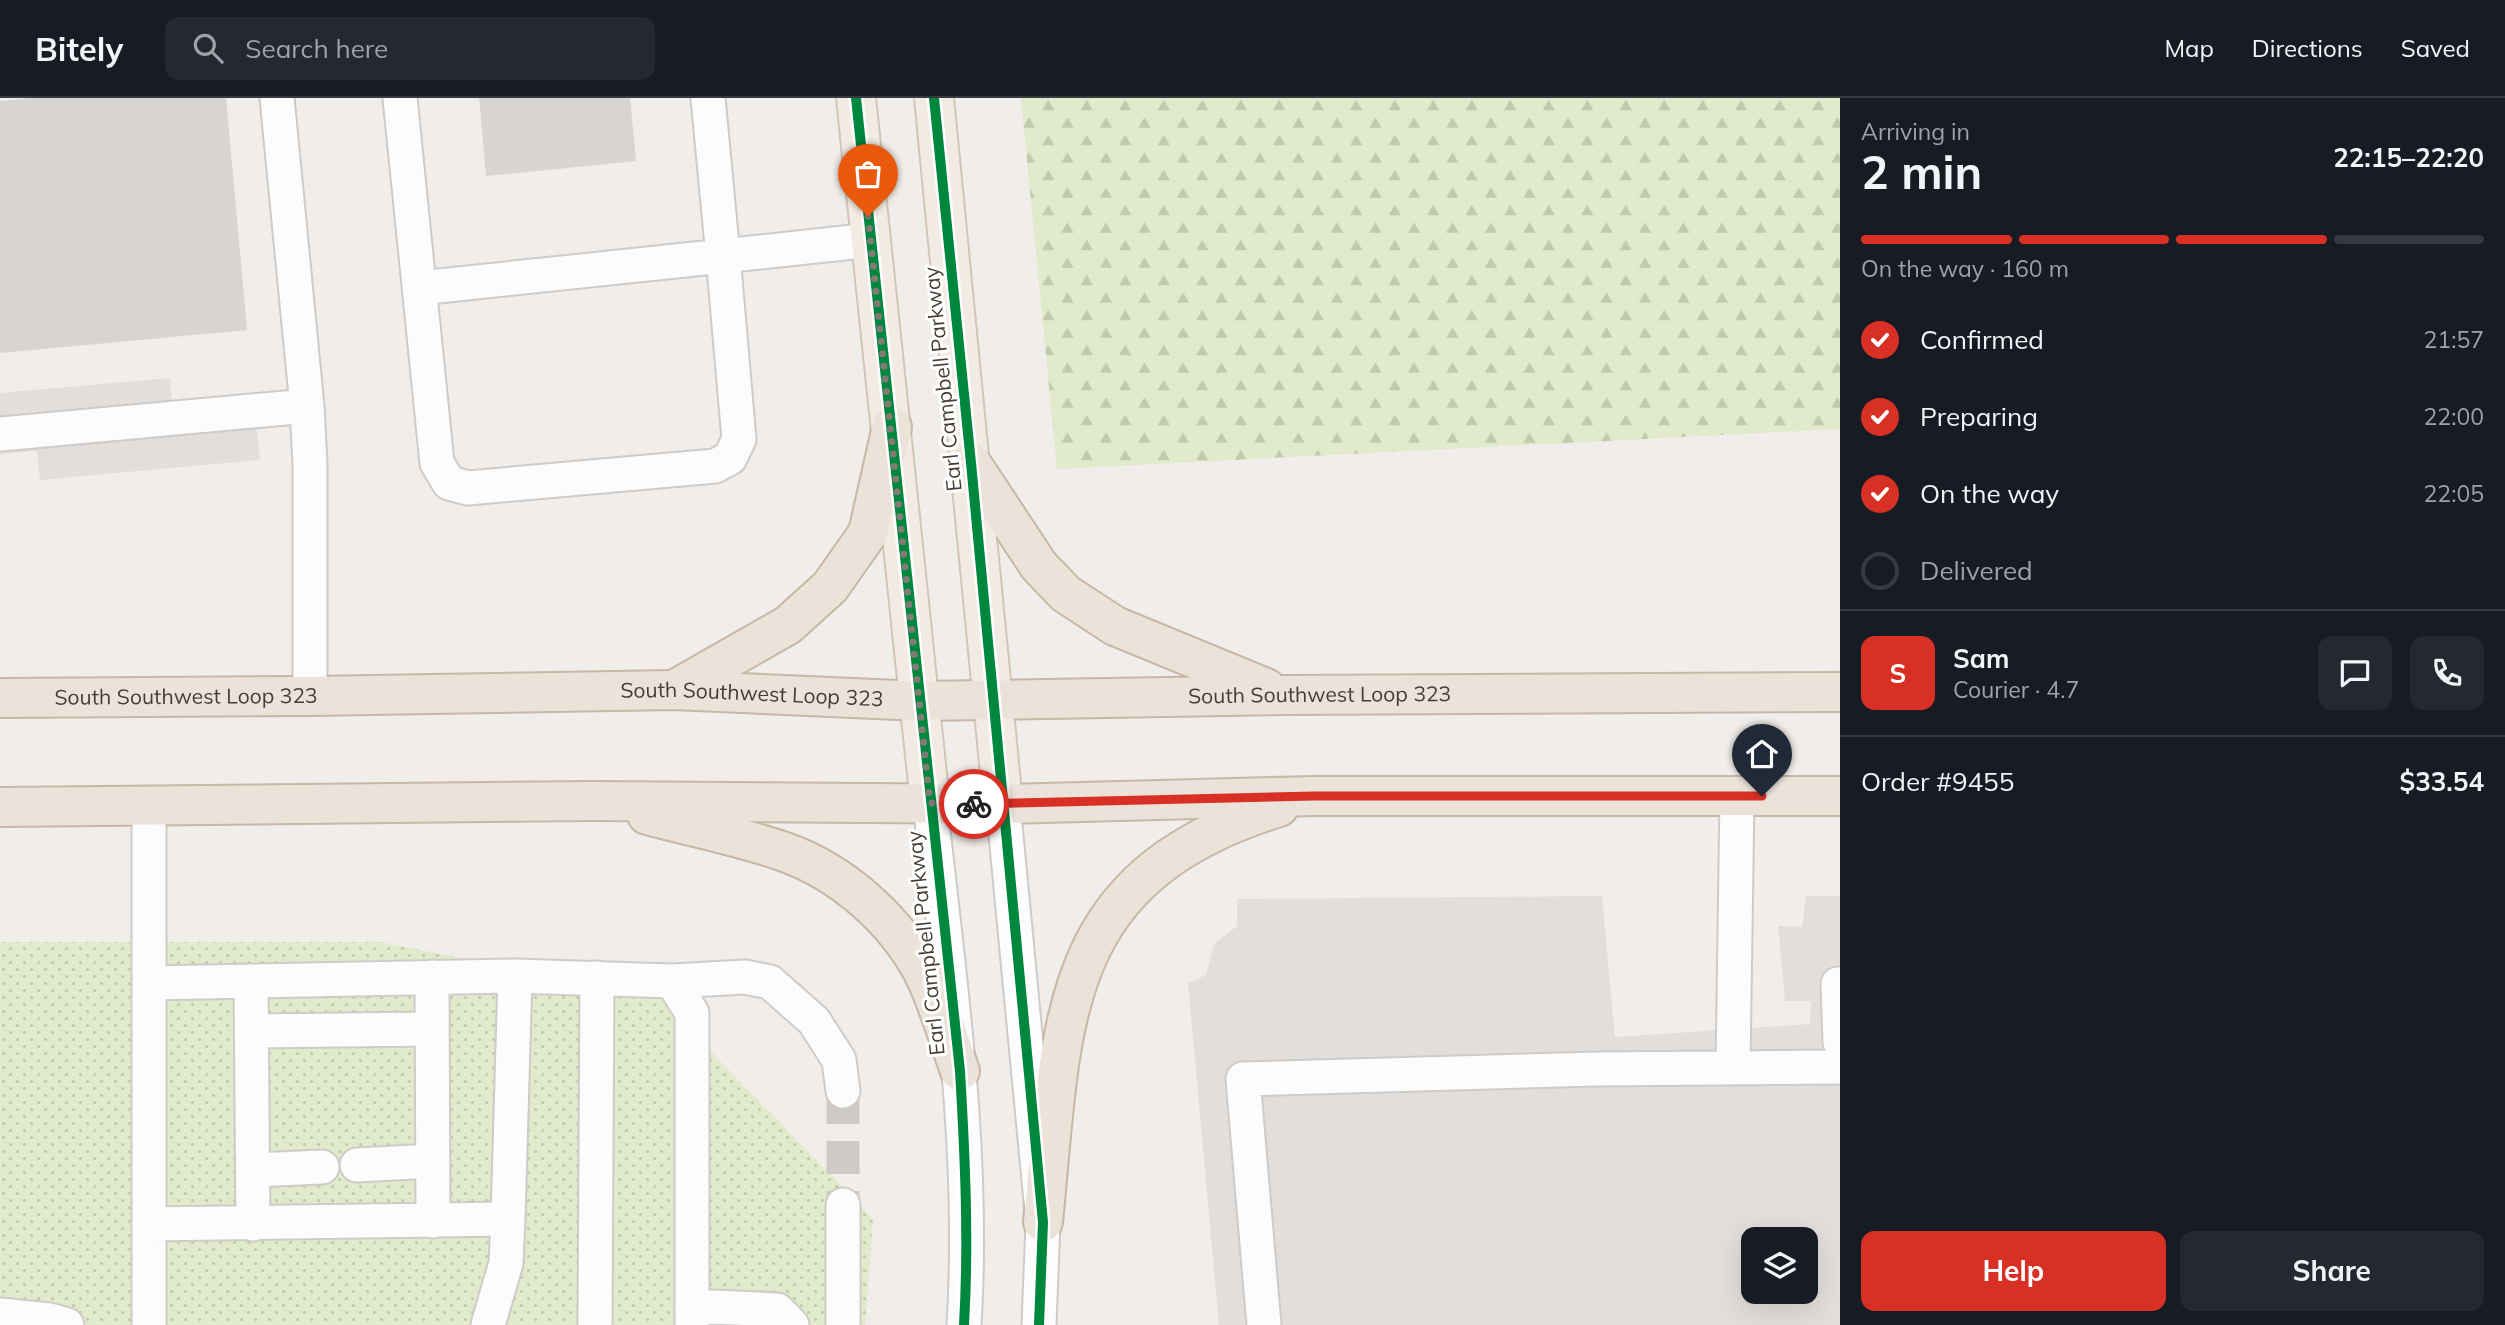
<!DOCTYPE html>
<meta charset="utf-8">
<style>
:root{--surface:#171b24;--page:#242831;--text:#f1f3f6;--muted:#9ea1a6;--line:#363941;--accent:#d93025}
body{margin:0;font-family:Mulish,sans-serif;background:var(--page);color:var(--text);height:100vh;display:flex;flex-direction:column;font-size:26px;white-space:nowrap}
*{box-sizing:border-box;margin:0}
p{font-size:23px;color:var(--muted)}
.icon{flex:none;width:38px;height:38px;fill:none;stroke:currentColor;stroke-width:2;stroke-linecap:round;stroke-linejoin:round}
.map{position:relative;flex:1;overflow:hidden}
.panel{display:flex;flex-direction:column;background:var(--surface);width:665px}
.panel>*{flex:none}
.fabs{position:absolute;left:1741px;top:1129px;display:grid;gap:14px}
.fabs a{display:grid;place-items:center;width:77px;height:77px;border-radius:14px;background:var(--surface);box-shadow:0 7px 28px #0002;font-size:35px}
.pin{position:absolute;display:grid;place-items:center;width:60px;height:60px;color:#fff;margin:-72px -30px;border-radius:50% 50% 50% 0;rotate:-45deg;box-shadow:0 0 7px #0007}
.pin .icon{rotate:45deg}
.courier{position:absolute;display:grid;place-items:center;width:70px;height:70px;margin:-35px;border:5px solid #d93025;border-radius:50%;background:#fff;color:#222;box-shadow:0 2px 9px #0007}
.overview em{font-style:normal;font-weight:700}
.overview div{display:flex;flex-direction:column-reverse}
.overview{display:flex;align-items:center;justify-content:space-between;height:119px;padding:0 21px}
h1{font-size:46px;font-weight:700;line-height:52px}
.bar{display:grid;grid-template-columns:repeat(4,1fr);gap:10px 7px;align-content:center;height:84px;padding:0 21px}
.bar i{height:9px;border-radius:5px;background:var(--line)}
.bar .current{background:var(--accent)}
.bar p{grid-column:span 4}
.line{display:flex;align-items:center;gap:18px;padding:0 21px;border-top:2px solid var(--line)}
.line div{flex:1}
.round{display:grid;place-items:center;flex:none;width:74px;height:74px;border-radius:14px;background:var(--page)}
ol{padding:0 21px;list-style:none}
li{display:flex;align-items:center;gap:21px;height:77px}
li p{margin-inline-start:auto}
li .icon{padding:7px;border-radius:50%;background:var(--accent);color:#fff;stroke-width:4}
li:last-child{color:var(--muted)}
li i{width:38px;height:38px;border:4px solid var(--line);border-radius:50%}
.cta{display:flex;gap:14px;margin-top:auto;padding:14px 21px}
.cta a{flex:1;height:80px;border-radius:14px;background:var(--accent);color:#fff;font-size:28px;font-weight:700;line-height:80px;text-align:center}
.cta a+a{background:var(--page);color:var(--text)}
header{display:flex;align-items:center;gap:42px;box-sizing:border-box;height:98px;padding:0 35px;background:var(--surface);border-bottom:2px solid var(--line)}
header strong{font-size:33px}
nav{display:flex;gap:38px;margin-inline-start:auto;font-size:24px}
.search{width:490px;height:63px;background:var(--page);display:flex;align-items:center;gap:18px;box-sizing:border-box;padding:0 24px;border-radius:14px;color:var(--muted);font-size:26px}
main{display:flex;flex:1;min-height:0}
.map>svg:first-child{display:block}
</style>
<header>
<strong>Bitely</strong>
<div class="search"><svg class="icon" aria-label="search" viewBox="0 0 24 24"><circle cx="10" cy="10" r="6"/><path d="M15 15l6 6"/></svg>Search here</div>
<nav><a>Map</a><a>Directions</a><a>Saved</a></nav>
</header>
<main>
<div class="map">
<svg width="1840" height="1227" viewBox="0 0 1840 1227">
<defs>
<pattern id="grass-dots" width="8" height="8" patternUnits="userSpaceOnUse" patternTransform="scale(1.75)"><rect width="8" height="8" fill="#e1eaca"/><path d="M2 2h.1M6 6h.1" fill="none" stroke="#c2caae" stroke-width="1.8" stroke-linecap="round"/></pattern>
<pattern id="forest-firs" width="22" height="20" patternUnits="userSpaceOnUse" patternTransform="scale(1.75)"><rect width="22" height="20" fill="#e1eaca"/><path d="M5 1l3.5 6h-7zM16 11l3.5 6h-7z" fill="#c2caae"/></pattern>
</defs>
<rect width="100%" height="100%" fill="#f0edea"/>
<path fill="url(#grass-dots)" d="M0,844H381L659,900L873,1121L865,1227H0Z"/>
<path fill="url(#forest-firs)" d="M1021,0H1840V331L1057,371Z"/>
<path fill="#e2dedb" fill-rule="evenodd" d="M170,280L172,304L253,297L260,362L40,382L37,353L0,356V295Z
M1602,798L1615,939L1810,926L1811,903H1785L1778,828L1802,829L1806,798H1840V1227H1219L1188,885L1206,877L1214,846L1237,828V801ZM1754,1141H1806V1194H1754Z"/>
<path fill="#d8d5d1" stroke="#d8d4d0" stroke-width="2" d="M41,0H225L246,231L0,254V4Z
M480,0H629L635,62L487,77Z"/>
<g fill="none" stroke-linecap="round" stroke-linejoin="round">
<path stroke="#cecac6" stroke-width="33" stroke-dasharray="33 17" stroke-linecap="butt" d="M843,993V1107"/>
<defs>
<path id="minor" d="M277,0L307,308L310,366V598
M400,0L437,365L449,385L468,390L715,368L730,360L739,341L723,158L420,190
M708,0L723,158L871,142
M0,336L307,308
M930,705C949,879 975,1052 964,1227
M1003,706L1043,1124L1039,1227
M432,879L433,1123
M251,883L253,1126
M672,883L745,879L770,884L814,923L839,962L843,993
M149,885L515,878
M1840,886H1838L1840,944
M252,933L432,931
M1733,969L1737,698
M357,1067L433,1063
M253,1072L322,1069
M843,1107V1227
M149,1126L508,1121L515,878L672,883L692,915V1227
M692,1208L777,1212L792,1227
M0,1217L49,1222L67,1227
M149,1227V707
M488,1227L506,1165L508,1121
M595,1227L597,880
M1264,1227L1243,981L1597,971L1840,969"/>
<path id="major" d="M856,0L930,705
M934,0L1003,706"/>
<g id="highway">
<path d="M971,365L1039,468L1066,496L1115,528L1266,590"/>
<path d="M674,592L788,527L830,489L868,435L892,329"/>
<path id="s1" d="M0,600L310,598L674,592L921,603L1285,597L1840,594"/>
<path d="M0,709L594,703L1003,706L1314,698H1840"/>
<path d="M647,717C692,729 738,738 782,753C843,774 899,824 927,882C940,911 949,943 960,973"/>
<path d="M1043,1124C1063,924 1053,779 1279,709"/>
</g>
</defs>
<use href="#minor" stroke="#cecbc8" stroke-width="37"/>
<use href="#major" stroke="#d2c7b7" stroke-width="42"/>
<use href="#highway" stroke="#c7b7a6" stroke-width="42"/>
<use href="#minor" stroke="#fdfcfc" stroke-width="33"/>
<use href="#major" stroke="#f1ebe3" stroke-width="38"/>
<use href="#highway" stroke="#ebe3d9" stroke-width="38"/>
<defs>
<path id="cycleway" d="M856,0L960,973C965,1058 969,1142 964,1227
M934,0L971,365L1043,1124L1039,1227"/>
</defs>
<use href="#cycleway" stroke="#fff" stroke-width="15"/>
<use href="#cycleway" stroke="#00873e" stroke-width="10"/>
</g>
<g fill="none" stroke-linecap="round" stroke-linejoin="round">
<path stroke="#827b75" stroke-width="7" stroke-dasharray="0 12.6" d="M868,118L930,705L974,706"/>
<path stroke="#d93025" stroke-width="9" d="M974,706L1314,698H1762"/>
</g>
<g text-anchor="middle" stroke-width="6" stroke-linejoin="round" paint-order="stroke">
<g font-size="21" fill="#463e36" stroke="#fff">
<text transform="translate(943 281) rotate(-96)" y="7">Earl Campbell Parkway</text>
<text dy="7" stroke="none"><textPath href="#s1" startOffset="752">South Southwest Loop 323</textPath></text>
<text dy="7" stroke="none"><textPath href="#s1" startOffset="1320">South Southwest Loop 323</textPath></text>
<text dy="7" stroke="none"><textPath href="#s1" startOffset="186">South Southwest Loop 323</textPath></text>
<text transform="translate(926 845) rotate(-96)" y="7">Earl Campbell Parkway</text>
</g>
</g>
</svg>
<div class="fabs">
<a><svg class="icon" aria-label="layers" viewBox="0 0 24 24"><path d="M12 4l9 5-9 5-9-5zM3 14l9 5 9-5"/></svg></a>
</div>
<div class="pin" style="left:868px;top:118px;background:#ea580c"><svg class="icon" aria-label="bag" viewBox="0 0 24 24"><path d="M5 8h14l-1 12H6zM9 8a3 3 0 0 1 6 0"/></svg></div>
<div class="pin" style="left:1762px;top:698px;background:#1f2937"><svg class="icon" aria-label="home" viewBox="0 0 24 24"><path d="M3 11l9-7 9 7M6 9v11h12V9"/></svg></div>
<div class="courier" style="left:974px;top:706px"><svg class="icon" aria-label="bike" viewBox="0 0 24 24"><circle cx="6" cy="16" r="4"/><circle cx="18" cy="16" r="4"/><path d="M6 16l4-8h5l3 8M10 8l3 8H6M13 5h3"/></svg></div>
</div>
<section class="panel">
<div class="overview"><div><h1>2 min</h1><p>Arriving in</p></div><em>22:15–22:20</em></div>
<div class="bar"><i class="current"></i><i class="current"></i><i class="current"></i><i></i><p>On the way · 160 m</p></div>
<ol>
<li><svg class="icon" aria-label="check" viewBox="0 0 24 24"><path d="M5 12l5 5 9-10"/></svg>Confirmed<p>21:57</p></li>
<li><svg class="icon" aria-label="check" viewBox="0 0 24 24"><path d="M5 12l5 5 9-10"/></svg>Preparing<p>22:00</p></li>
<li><svg class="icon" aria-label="check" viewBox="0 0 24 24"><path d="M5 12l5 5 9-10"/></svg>On the way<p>22:05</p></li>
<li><i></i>Delivered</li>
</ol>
<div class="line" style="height:126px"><b class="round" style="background:var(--accent);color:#fff">S</b><div><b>Sam</b><p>Courier · 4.7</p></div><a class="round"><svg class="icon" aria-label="chat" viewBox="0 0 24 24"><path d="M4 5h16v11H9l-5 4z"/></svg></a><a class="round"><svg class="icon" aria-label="phone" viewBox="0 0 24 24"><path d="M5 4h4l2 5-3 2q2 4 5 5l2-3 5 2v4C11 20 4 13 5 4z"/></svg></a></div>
<div class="line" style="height:91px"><div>Order #9455</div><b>$33.54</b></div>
<div class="cta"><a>Help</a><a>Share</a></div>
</section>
</main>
